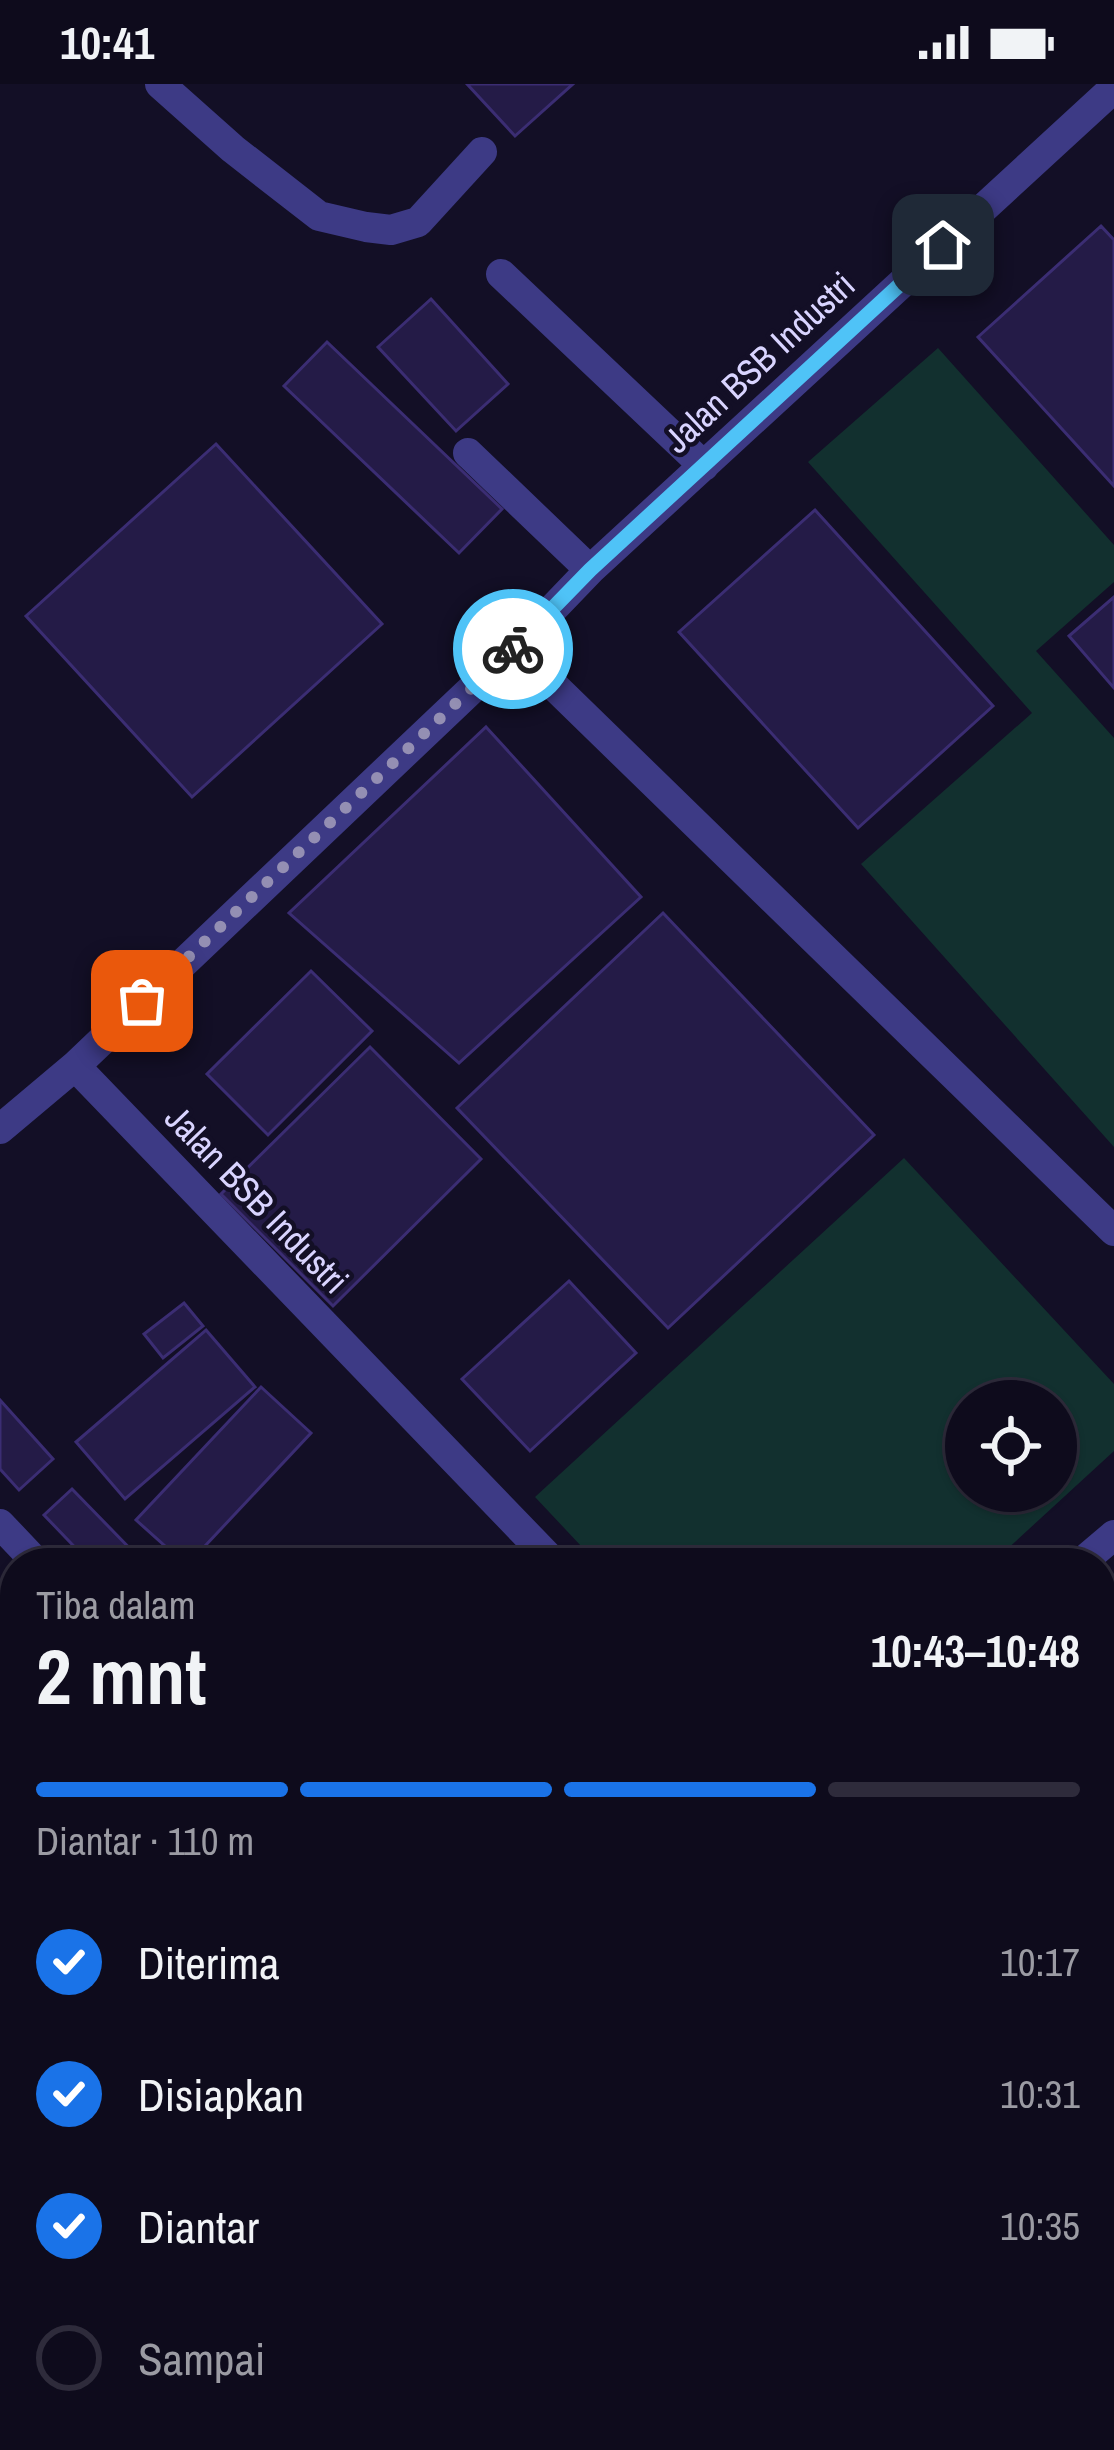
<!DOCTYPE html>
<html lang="id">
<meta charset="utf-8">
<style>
:root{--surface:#0e0b1c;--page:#171425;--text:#f1f3f6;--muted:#9b9ba3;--line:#2e2b3b;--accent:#1a73e8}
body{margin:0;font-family:"Archivo Narrow",sans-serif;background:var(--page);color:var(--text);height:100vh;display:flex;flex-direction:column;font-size:45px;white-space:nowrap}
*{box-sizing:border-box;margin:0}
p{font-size:39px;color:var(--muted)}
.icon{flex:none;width:66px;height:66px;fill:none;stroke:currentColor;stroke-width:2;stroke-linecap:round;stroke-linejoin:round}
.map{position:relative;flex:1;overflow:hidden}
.side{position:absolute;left:0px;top:1464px;width:1116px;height:903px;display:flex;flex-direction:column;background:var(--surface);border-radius:48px 48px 0 0;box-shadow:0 3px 9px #0004,0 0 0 3px var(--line)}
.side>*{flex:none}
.buttons{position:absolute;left:945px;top:1296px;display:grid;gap:24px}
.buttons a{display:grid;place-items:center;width:132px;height:132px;border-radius:50%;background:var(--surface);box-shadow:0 3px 9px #0004,0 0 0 3px var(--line);font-size:60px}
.pin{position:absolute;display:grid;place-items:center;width:102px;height:102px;color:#fff;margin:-51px;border-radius:24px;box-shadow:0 6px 18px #0006}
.courier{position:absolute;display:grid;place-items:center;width:120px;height:120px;margin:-60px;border:9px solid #4fc3f7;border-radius:50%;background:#fff;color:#222;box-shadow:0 3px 15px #0007}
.head em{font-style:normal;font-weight:800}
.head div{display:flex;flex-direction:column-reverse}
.head{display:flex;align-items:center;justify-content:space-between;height:204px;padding:0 36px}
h1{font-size:78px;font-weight:800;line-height:90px}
.bar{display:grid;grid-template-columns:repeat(4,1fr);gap:18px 12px;align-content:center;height:144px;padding:0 36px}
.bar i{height:15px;border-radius:9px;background:var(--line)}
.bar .on{background:var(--accent)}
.bar p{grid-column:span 4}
ol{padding:0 36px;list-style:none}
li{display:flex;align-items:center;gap:36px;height:132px}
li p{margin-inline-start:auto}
li .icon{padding:12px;border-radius:50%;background:var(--accent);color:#fff;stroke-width:4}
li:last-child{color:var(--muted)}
li i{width:66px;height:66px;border:6px solid var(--line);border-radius:50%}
.status{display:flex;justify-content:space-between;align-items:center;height:84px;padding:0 60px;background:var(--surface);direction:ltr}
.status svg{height:33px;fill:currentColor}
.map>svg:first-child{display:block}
</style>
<div class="status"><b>10:41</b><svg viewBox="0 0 49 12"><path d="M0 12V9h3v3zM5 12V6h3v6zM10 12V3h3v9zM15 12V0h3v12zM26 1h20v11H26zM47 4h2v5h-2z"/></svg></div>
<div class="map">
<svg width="1114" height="2366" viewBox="0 0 1114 2366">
<rect width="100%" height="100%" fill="#130f26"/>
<path fill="#12302f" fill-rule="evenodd" d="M938,264L1114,461V498L1036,567L1114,654V1063L861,780L1032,629L808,378Z
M904,1074L1114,1300V1367L992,1479H597L535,1413ZM966,1317H1056V1407H966Z
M1114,2034V2292L1101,2280V2046Z
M15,2282V2352H670L656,2366H0V2297Z"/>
<path fill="#241b47" stroke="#3b2d73" stroke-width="3" d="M467,0H573L515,52Z
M1101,142L1114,156V402L978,253Z
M431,215L508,300L456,347L378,263Z
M327,258L502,425L459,469L284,302Z
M216,360L382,540L192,713L26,532Z
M815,426L993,622L858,744L679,548Z
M1114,513V604L1069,552Z
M486,643L641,813L459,979L289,829Z
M663,829L874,1051L668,1244L457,1024Z
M311,887L372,947L268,1051L207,990Z
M370,963L481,1075L333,1222L221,1110Z
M569,1197L636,1269L530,1367L462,1295Z
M184,1219L203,1242L163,1274L144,1250Z
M206,1246L255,1303L125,1415L76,1358Z
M261,1303L311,1349L189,1479H184L136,1436Z
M0,1316L53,1375L19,1406L0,1385Z
M72,1405L144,1479H90L44,1431Z
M0,1517L15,1533V2247L0,2261Z
M1114,1529V1894L1101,1906V1541Z
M886,2352L899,2366H810L826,2352Z
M1025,2352H1094L1079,2366H1038Z"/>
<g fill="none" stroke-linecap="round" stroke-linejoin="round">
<path stroke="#3d3a85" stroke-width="30" d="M160,0L233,65L319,132L366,143L391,146L418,138L482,68
M501,190L704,382
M468,369L590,486
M515,564L1114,1147
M75,982L554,1479
M0,1045L75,982L515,564L590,486L1114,4
M0,1440L37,1479
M1081,1479L1114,1451
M1101,1986L1114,1974
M706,2366L721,2352"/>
</g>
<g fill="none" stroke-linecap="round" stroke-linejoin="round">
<path stroke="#948fb3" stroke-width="12" stroke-dasharray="0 21.6" d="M142,917L513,565"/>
<path stroke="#4fc3f7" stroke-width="15" d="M513,565L590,486L943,161"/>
</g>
<g text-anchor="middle" stroke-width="9" stroke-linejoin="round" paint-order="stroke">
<g font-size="36" fill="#d9d4ff" stroke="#130f26">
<text transform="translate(759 278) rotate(-43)" y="13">Jalan BSB Industri</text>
<text transform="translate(257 1115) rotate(46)" y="13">Jalan BSB Industri</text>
</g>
</g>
</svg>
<div class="buttons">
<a><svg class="icon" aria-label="locate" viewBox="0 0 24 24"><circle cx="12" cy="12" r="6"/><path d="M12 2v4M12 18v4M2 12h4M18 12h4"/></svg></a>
</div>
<div class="pin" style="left:142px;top:917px;background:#ea580c"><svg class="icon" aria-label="bag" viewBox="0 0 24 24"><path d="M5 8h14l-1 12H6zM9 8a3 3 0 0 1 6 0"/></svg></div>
<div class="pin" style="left:943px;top:161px;background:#1f2937"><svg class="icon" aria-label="home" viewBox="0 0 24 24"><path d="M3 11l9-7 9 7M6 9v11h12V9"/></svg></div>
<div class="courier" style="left:513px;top:565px"><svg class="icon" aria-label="bike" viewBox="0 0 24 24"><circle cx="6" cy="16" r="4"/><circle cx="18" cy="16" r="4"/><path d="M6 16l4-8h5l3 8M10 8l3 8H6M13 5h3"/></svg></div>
<section class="side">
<div class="head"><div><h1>2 mnt</h1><p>Tiba dalam</p></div><em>10:43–10:48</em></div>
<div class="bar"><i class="on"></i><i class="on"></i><i class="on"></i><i></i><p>Diantar · 110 m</p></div>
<ol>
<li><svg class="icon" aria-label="check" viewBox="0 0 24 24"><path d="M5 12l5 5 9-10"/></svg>Diterima<p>10:17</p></li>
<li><svg class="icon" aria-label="check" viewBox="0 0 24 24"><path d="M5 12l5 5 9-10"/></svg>Disiapkan<p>10:31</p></li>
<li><svg class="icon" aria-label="check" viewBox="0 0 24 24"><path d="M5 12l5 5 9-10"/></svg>Diantar<p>10:35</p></li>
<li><i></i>Sampai</li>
</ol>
</section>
</div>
